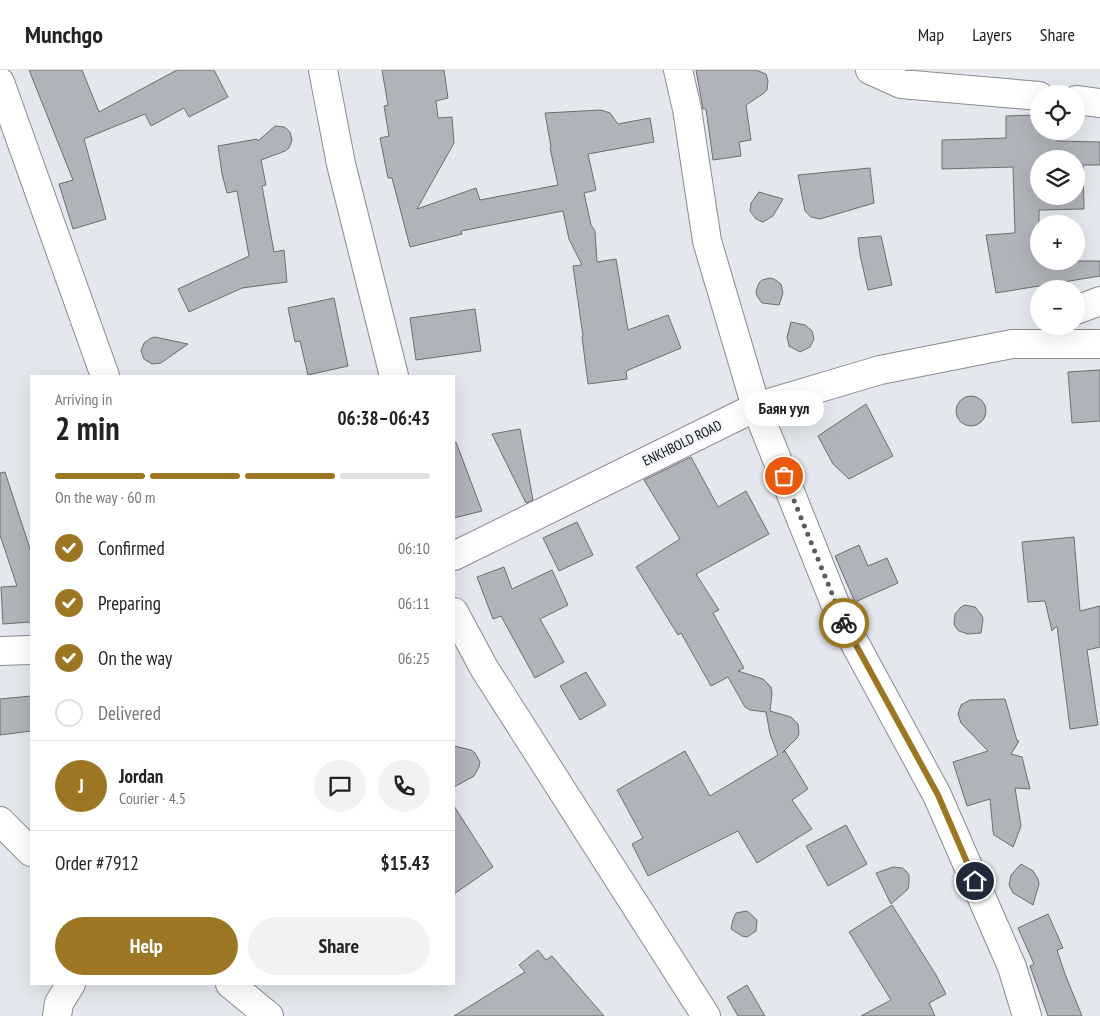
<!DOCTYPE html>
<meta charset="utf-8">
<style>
:root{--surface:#fff;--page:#f2f2f2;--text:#222;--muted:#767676;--line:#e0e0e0;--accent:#9c7622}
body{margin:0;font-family:"PT Sans Narrow",sans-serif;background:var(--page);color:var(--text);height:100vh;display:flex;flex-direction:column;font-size:19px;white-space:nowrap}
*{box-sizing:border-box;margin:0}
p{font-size:16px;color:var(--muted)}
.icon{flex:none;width:28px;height:28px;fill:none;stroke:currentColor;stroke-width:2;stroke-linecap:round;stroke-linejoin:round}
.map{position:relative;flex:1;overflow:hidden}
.sheet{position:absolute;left:30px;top:305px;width:425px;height:610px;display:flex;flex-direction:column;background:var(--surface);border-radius:0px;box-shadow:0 5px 20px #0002}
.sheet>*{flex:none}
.tools{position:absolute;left:1030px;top:15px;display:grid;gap:10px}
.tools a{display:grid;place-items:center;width:55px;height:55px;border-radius:50%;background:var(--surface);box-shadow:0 5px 20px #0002;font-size:25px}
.pin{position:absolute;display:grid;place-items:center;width:42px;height:42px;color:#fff;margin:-21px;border:2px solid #fff;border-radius:50%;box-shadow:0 1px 5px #0007}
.courier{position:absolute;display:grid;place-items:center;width:50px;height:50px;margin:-25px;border:4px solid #9c7622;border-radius:50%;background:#fff;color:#222;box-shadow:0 1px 6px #0007}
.bubble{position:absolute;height:35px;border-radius:18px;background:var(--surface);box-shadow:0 5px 20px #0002;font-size:16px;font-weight:700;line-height:35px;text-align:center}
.head em{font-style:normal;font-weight:700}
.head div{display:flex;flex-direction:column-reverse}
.head{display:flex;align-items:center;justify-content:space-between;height:85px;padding:0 25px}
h1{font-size:32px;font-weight:700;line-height:38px}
.bar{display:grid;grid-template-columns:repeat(4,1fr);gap:8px 5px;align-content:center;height:60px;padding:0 25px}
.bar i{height:6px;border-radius:4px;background:var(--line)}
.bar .active{background:var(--accent)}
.bar p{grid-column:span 4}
.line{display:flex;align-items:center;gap:12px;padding:0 25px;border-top:1px solid var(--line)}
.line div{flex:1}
.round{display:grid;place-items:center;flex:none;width:52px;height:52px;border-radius:26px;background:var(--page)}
ol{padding:0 25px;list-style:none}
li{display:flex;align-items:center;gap:15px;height:55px}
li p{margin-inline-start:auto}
li .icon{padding:5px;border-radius:50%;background:var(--accent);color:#fff;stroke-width:4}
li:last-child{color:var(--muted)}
li i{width:28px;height:28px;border:2px solid var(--line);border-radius:50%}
.primary-button{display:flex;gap:10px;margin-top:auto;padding:10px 25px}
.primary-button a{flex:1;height:58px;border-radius:30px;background:var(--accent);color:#fff;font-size:20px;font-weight:700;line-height:58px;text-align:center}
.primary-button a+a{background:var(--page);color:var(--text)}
header{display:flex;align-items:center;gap:30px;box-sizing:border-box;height:70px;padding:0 25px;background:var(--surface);border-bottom:1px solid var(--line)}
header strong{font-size:24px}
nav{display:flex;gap:28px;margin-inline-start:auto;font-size:18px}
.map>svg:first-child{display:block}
</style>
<header>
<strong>Munchgo</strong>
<nav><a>Map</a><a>Layers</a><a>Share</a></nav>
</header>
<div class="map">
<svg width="1100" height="946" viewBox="0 0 1100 946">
<rect width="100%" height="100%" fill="#e4e7ed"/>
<path fill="#b0b3b9" stroke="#6b6e73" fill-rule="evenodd" d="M29,0H82L99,42L177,0H214L228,27L189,47L184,38L151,56L145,44L84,69L106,149L73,159L59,114L73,110Z
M382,0H444L448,28L436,31L438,48L452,47L454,73L417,139L476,118L480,130L558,115L550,78L551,77L545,43L601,40L610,43L618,54L650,48L654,72L588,84L596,120L584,123L591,155L595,161L597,192L616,189L628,260L668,245L681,278L626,301L627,309L588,314L582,267L583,266L573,196L582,195L569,169L563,141L461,161L462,164L410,177L392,108H388L380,68L389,66L384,36L388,35Z
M696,0H756L766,4L768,11L767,20L764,23L746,35L751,70L739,72L741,86L713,90L706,39H703Z
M1035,45V57H1039V61H1057V71L1100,72V95H1083L1084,139L1039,140V191H1100V206L996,223L986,165L1015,163L1013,97L942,99V70L1006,68V46ZM1039,89H1076V126H1039Z
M275,56L284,57L287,59L290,62L292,70L289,78L285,81L261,90L266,115L262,116L274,182L284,180L287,212L242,218L189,242L178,219L249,186L237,121L227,123L222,104L218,76L257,69L258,71Z
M870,98L874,133L820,149L811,147L805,141L798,105Z
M759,122L783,129L773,146L763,152L756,149L750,141L751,133Z
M881,166L892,215L868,220L860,185L858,168Z
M770,208L774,209L781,214L783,223L779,235L762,233L757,226L756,221L759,213L762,210Z
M334,228L348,296L308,305L300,271L295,272L288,238Z
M475,239L481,281L416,290L410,248Z
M791,252L805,255L812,261L814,269L810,277L800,282L789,276L787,267Z
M155,267L188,274L161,293L152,294L144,289L141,281L144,273L151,268Z
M1100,300V351L1072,353L1068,302Z
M956 341a15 15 0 1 1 30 0a15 15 0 1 1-30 0Z
M866,334L893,386L849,409L833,394L818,366Z
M520,359L533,430L526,433L492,364Z
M456,372L482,441L454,448V373Z
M691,387L718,437L746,421L769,464L696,504L719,540L713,543L744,598L738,601L763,609L771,617L772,623L770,641L791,647L798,654L799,664L797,668L782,683L785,681L808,719L792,730L812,759L757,793L738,761L648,806L632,774L643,768L617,720L685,681L710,726L778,685L770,664L766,642L750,640L745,637L728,607L711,616L681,563L678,565L636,497L680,469L644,410Z
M5,402L31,482V552L3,554L1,517L17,516L0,465V403Z
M577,452L593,485L559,501L543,468Z
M1074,467L1080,541L1100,536V577L1087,580L1098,655L1070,659L1057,556L1052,561L1045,531L1028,532L1022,472Z
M859,475L868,496L887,488L898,513L855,532L835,486Z
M504,497L512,519L552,500L568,535L540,549L564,592L535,608L501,546L493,549L477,507Z
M965,535L975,537L981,544L983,549L981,563L968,564L959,561L956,558L954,554L955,544L961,537Z
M586,602L606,635L580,650L560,616Z
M31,626V661L0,665V629Z
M1005,629L1017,671H1019L1011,684L1022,687L1030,719L1015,718L1021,756L1013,777L994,765L993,761L990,729L967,736L953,692L988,681L961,653L958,644L961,635L970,630Z
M454,676L471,680L475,683L480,692L479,697L474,706L454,717Z
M454,736L493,797L454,824Z
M846,755L867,794L828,816L806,776Z
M1021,794L1033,801L1038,809L1039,814L1033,835L1013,823L1009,815L1011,805Z
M893,797L902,798L906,801L909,805V814L908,819L891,834L876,803Z
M892,835L936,905L946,924L929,933L935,946H861L891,930L849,862Z
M747,841L757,850L756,861L747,867L742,866L731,859L733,850L736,843Z
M1048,844L1063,878L1057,880L1065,904L1082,946H1048L1030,896L1034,894L1018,858Z
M538,880L546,890L552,886L604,946H454L525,902L519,895Z
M747,915L765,946H738L727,927Z"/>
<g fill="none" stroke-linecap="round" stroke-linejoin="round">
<defs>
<path id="minor" d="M323,0L341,94L394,306
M678,0L687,39L707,171L756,337L840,546L937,725L1012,897L1027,946
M870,0L901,14L1039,26
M0,12L105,306
M1076,30L1100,33
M1076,240L1100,231
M454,486L756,337L880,300L1012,274H1100
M454,542L484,598L706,946
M0,581L31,580
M0,751L31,782
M230,914L269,946
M57,946L59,933L71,914"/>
</defs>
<use href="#minor" stroke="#888b90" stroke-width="30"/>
<use href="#minor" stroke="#fff" stroke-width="28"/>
</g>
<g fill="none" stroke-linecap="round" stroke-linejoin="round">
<path stroke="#585a5d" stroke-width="5" stroke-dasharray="0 9" d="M784,406L844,553"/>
<path stroke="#9c7622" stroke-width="6" d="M844,553L938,725L975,811"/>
</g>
<g text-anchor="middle" stroke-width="4.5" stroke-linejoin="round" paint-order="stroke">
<g font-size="14" fill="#0d0e10" stroke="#f1f5fb">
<text transform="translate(682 373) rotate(-26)" y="5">ENKHBOLD ROAD</text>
</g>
</g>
</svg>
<div class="tools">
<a><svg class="icon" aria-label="locate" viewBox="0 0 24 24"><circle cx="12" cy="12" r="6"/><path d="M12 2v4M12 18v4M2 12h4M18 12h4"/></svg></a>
<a><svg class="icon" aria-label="layers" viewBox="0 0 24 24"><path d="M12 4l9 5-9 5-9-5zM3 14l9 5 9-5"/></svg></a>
<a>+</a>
<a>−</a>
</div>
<div class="pin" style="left:784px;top:406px;background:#ea580c"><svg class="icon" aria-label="bag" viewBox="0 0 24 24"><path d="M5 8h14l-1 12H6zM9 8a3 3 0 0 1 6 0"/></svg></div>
<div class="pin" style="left:975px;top:811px;background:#1f2937"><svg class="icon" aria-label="home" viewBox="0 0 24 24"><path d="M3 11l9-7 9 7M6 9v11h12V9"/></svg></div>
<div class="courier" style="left:844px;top:553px"><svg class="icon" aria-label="bike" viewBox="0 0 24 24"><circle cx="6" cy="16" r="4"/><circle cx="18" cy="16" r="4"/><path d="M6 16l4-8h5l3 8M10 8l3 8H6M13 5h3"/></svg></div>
<div class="bubble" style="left:744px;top:321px;width:80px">Баян уул</div>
<section class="sheet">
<div class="head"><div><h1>2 min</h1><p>Arriving in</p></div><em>06:38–06:43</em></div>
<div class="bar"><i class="active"></i><i class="active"></i><i class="active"></i><i></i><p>On the way · 60 m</p></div>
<ol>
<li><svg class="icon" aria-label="check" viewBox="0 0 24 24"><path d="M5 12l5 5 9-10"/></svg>Confirmed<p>06:10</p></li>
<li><svg class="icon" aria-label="check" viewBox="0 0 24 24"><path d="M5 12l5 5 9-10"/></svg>Preparing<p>06:11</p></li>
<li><svg class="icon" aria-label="check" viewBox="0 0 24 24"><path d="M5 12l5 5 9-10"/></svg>On the way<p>06:25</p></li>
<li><i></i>Delivered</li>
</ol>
<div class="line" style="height:90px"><b class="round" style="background:var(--accent);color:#fff">J</b><div><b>Jordan</b><p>Courier · 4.5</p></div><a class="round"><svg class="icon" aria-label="chat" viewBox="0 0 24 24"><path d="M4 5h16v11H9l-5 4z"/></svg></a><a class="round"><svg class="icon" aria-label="phone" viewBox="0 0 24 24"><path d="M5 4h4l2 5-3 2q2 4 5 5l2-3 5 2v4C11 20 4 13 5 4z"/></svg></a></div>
<div class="line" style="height:65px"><div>Order #7912</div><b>$15.43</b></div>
<div class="primary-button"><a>Help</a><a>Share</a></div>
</section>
</div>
